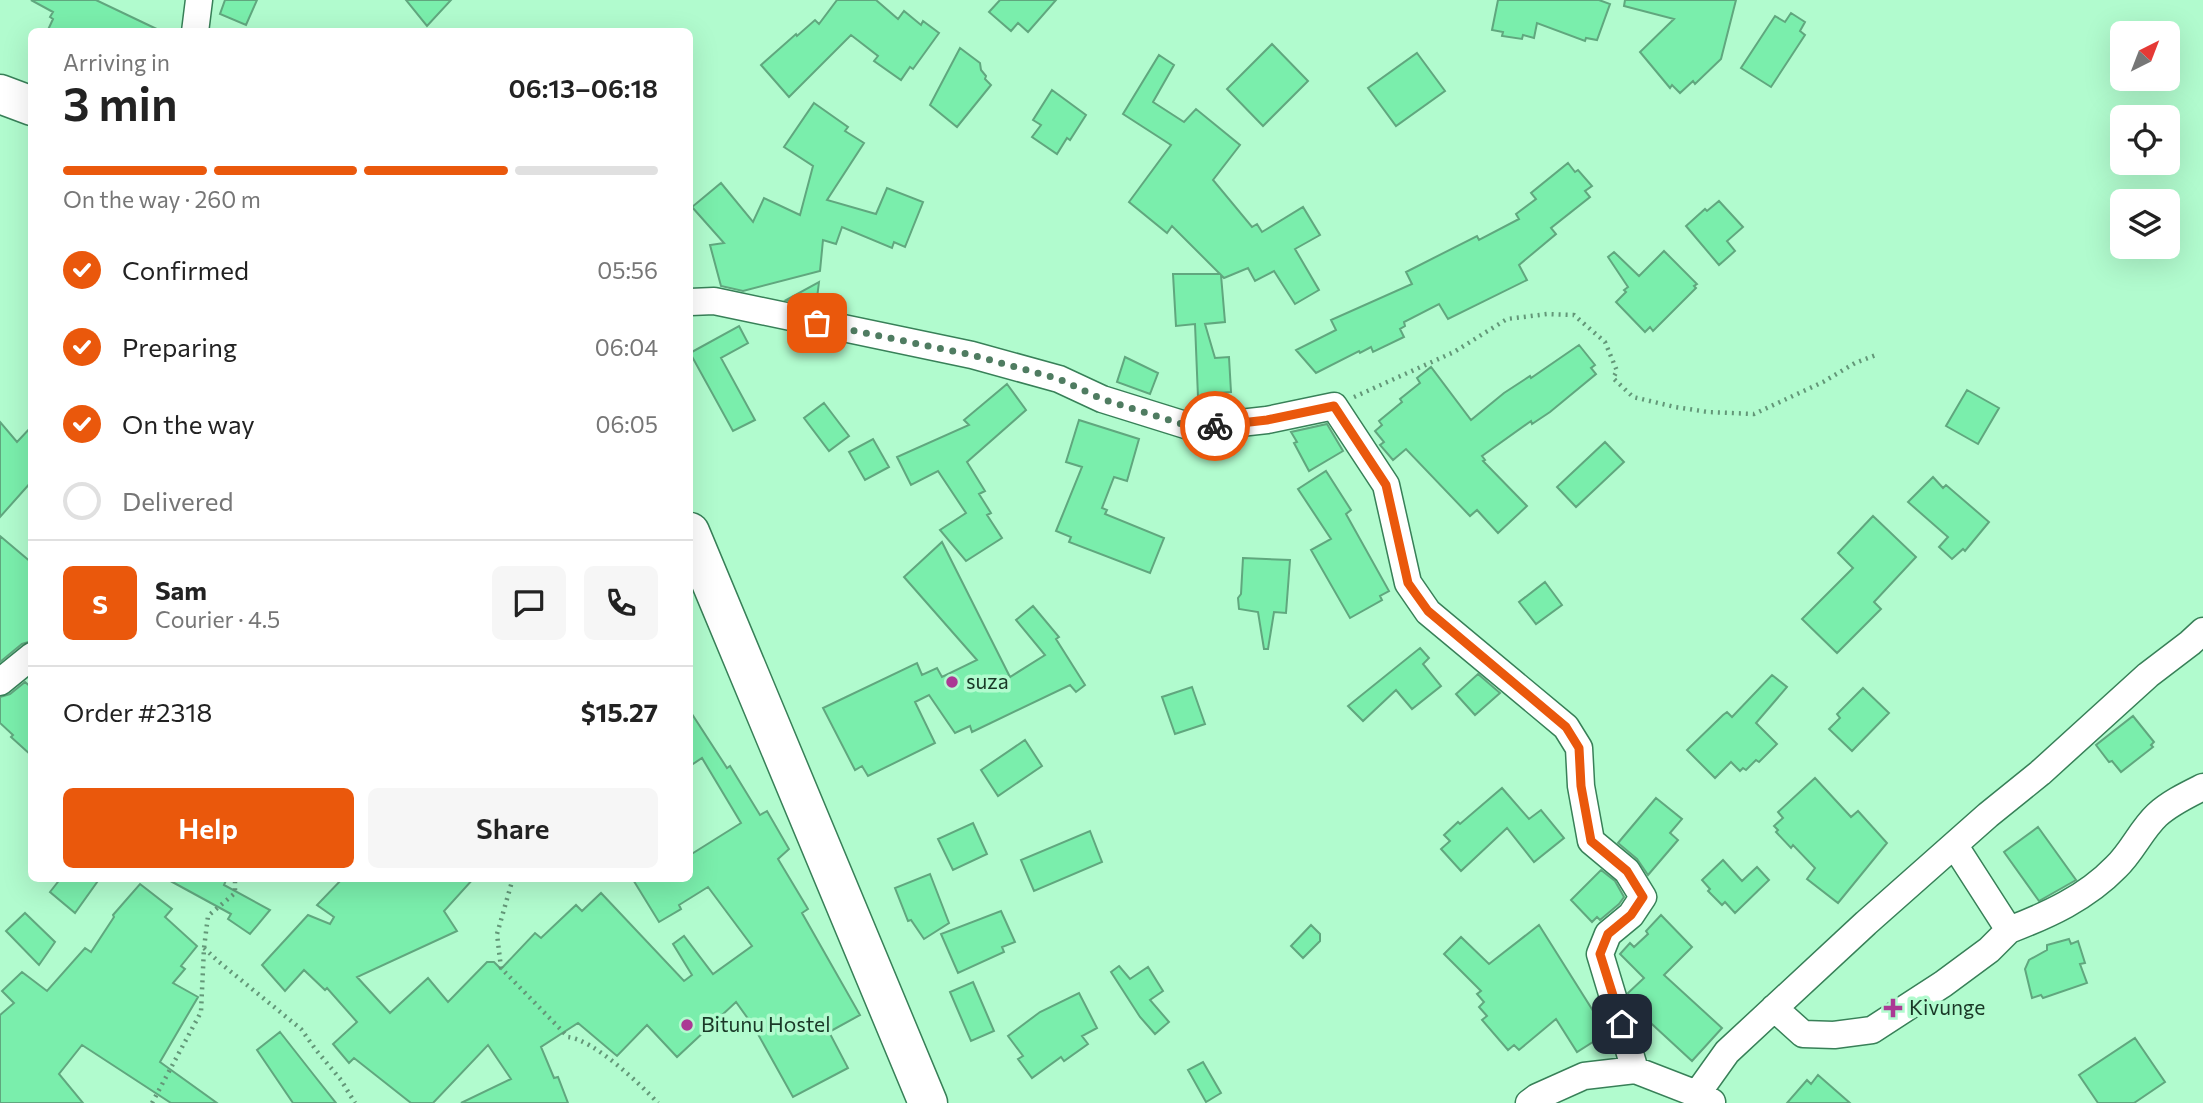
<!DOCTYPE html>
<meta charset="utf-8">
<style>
:root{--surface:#fff;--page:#f6f6f6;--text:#222;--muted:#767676;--line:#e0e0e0;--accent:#ea580c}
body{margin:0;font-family:Commissioner,sans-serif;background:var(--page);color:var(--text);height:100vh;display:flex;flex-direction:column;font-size:26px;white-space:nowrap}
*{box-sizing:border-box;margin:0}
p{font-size:23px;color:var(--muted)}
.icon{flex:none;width:38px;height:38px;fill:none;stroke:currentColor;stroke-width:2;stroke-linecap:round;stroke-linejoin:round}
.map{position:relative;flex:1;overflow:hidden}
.details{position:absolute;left:28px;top:28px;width:665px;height:854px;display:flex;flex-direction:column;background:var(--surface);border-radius:10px;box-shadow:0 7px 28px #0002}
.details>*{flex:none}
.needle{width:46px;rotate:42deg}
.tools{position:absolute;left:2110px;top:21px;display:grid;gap:14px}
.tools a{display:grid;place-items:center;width:70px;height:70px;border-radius:10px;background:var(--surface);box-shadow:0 7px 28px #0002;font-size:35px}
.pin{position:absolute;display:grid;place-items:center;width:60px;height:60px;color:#fff;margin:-30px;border-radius:14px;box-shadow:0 4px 10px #0006}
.courier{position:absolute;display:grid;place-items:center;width:70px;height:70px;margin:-35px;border:5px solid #ea580c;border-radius:50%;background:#fff;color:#222;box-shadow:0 2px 9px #0007}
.overview em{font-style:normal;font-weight:600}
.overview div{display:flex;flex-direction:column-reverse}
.overview{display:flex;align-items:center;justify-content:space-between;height:119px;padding:0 35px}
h1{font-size:46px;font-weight:600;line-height:52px}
.bar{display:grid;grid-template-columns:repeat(4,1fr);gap:10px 7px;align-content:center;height:84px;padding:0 35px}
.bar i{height:9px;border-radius:5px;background:var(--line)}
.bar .current{background:var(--accent)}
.bar p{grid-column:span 4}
.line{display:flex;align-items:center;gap:18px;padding:0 35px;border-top:2px solid var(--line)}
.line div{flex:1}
.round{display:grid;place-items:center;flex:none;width:74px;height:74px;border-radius:10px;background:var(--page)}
ol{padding:0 35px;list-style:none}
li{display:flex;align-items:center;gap:21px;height:77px}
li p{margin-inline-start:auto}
li .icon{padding:7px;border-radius:50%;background:var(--accent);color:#fff;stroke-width:4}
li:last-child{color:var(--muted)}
li i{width:38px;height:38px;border:4px solid var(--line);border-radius:50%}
.button{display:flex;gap:14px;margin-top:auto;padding:14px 35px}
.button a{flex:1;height:80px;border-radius:10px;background:var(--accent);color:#fff;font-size:28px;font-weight:600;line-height:80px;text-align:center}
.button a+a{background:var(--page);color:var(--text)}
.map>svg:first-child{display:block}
</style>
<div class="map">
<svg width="2203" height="1103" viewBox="0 0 2203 1103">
<rect width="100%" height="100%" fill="#b1fbce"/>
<path fill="#7aeeac" stroke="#60a77e" stroke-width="2" d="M31,0H96L163,32H47L53,19L50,17L53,12Z
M225,0H257L246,25L220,14Z
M406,0H451L427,26Z
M837,0H876L898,19L904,11L921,25L923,21L939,33L913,69L910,67L901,80L874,61L878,56L851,35L789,97L761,65L796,34L797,36L815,20L819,24Z
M1000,0H1056L1028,32L1018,23L1011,31L989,12Z
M1498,0H1599L1610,4L1597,40L1586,38L1585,41L1537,23L1534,38L1523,35L1522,39L1502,36L1503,32L1492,30Z
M1625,0H1736L1721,59L1695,84L1693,81L1680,93L1672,85L1670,88L1640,52L1674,19L1624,6Z
M1791,13L1805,22L1800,31L1805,35L1771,87L1741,68L1775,16L1785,22Z
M1272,44L1308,81L1263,126L1227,89Z
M960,48L980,63L981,70L986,76L985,79L991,85L957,127L930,105Z
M1417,53L1445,91L1396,126L1368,88Z
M1159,55L1174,65L1153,102L1184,122L1196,109L1240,145L1213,180L1252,227L1257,224L1262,232L1303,207L1320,235L1295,249L1319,290L1295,304L1274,271L1255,281L1248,268L1224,278L1221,275L1225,322L1205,324L1215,358L1229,357L1231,392L1218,393V397H1198L1195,324L1176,326L1173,274H1220L1172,226L1167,233L1129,202L1171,145L1123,114Z
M1052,90L1086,115L1070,140L1067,138L1057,154L1032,137L1041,125L1033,120Z
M814,103L848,127L845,131L864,143L827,200L876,214L887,188L923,202L905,247L894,242L892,248L842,227L836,244L823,240L820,271L743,291L721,286L710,245L724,243L692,207L721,183L753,222L764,198L800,215L813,166L784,147Z
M1568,163L1575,172L1578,170L1592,186L1585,191L1590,197L1551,228L1556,234L1519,265L1527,280L1448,319L1439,304L1404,322L1405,326L1400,329L1404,337L1373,352L1371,347L1360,353L1359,351L1316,373L1296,350L1336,330L1331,320L1412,284L1406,272L1477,236L1479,240L1519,219L1516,214L1536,199L1531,193Z
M1719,201L1743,227L1727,241L1735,251L1719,265L1686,226L1705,209L1707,211Z
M1664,251L1697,284L1694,286L1696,288L1653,331L1650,327L1645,332L1616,302L1626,292L1624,290L1628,287L1608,257L1614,252L1639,276Z
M819,282L816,306L786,300Z
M739,326L748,343L721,358L755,420L733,431L690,353Z
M1579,345L1595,365L1591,368L1596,374L1550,412L1532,424L1531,421L1482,456L1485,460L1483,461L1527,506L1498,533L1477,510L1470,516L1406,449L1393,460L1380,445L1384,442L1375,431L1382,425L1379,421L1402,402L1400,399L1420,383L1417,378L1431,367L1471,420L1504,393L1530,376L1531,378Z
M1125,357L1158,373L1150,394L1117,382Z
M1007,384L1026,410L967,462L985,491L979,494L991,513L987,515L1002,538L966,561L940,530L966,513L938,471L911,485L897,457L969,425L964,420Z
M1967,390L1999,408L1978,444L1946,426Z
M824,403L849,436L829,451L804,418Z
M1079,420L1139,439L1127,481L1114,477L1102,508L1107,510L1105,514L1164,538L1150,573L1069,542L1071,537L1056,531L1082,467L1066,462Z
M0,422L17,442L32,426V481L0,517Z
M1327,424L1343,451L1309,471L1294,443L1297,442L1291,432Z
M873,439L889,467L865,480L849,452Z
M1605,442L1624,462L1576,507L1557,487Z
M1326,471L1351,510L1346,514L1389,591L1380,596L1382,600L1350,618L1311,550L1331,539L1298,489Z
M1933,477L1943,488L1946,485L1989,522L1965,551L1963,549L1952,559L1939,547L1948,537L1908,502Z
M1873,516L1916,557L1874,602L1881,609L1837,653L1802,619L1853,568L1838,553Z
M0,536L32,563V641L22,644L0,662Z
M942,542L1010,677L1045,655L1016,620L1033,606L1059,637L1056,639L1085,685L1076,692L1070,685L972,732L970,726L955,733L929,695L915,702L935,743L868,776L862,766L855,770L823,708L917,663L922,675L937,668L942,677L977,660L904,577Z
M1243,558L1290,560L1286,613L1274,612L1268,649H1264L1258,612L1239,609L1238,598L1241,594Z
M1545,582L1562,605L1536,624L1519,602Z
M1420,648L1429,658L1423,664L1441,686L1412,709L1396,690L1363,721L1348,706Z
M1478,674L1500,693L1475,715L1456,694Z
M1772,675L1787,687L1756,723L1777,744L1759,762L1756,760L1746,770L1743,768L1740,771L1731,762L1715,778L1687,750L1723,715L1727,712L1732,717Z
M25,682L32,688V756L11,737L13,735L0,723V697L10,694Z
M1192,687L1205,724L1175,734L1162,697Z
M1863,688L1889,713L1852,751L1829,729L1840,718L1837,714Z
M690,711L727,768L730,766L760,815L767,811L789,849L778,859L808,909L802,913L860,1015L829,1032L848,1068L793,1097L754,1027L736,1002L677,1057L647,1025L617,1056L578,1023L541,1047L554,1078L558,1077L568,1103H461L511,1079L488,1045L433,1103H411L354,1058L349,1063L333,1044L357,1022L327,988L325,990L304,970L285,991L262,965L308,915L330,924L334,917L317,905L343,878H474L444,911L457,931L357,977L390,1013L428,978L448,1002L487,962H494L501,969L535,933L541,938L576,905L582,911L601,893L684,981L692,975L673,944L684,936L713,974L752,946L708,887L679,905L681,909L659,922L632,878H690V855L741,823L702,758L690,766Z
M2133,716L2154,742L2151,745L2153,747L2121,772L2112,761L2109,762L2096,745Z
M1025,740L1042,766L998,796L981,770Z
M1815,778L1851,817L1858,811L1887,843L1838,903L1807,879L1815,868L1793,845L1791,848L1776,832L1778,830L1774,826L1783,818L1778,812Z
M1502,788L1529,819L1541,810L1564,838L1534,862L1507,828L1461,871L1441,849L1450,841L1444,835L1458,822L1460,824Z
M1656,798L1682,819L1670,833L1678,840L1648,875L1637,859L1618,843Z
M973,823L987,854L953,870L938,839Z
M2038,827L2076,880L2039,901L2004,852Z
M1090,831L1102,862L1034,891L1021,860Z
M1723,860L1742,881L1757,867L1769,880L1735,913L1725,902L1722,905L1708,891L1710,889L1702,880Z
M1601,870L1615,881L1624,897L1619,904L1600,920L1597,917L1592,922L1571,900Z
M930,874L949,923L924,939L911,920L908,921L895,888Z
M61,878H100L75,913L50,892Z
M165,878H227L224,885L270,910L250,934L228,919L231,914Z
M140,884L172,909L165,917L197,946L181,966L185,969L173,983L198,997L160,1062L217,1103H171L82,1045L59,1074L83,1103H0V1015L14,1003L2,991L22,972L47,991L85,948L91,952L114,917L113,915Z
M1001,911L1015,942L1002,947L1004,952L958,973L941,934Z
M25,913L55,942L39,965L6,931Z
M1661,915L1692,947L1664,975L1722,1028L1692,1061L1641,1014L1639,1016L1633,1010L1628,993L1644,978L1620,954L1630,943L1634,947L1648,934L1646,931Z
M1311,925L1320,934V941L1303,958L1291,946Z
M1539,925L1607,1033L1577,1052L1556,1019L1519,1050L1514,1045L1508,1050L1482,1020L1487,1016L1479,1007L1484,1002L1477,994L1481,991L1444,954L1461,937L1489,964Z
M2069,939L2071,944L2078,941L2085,963L2080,964L2087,983L2043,998L2041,995L2032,998L2025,969L2029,960L2047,950V945Z
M1119,966L1130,979L1148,967L1163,991L1150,1000L1169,1022L1155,1034L1140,1017L1111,972Z
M973,982L994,1031L971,1041L950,992Z
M1079,993L1097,1028L1082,1036L1088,1044L1064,1061L1061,1057L1032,1078L1018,1059L1023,1056L1008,1036L1040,1012Z
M280,1032L313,1074L336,1103H293L257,1050Z
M2135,1038L2165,1082L2134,1103H2098L2079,1075Z
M1203,1062L1221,1093L1206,1102L1188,1070Z
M1818,1075L1850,1103H1787L1807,1080L1811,1084Z"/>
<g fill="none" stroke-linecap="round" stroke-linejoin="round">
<defs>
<path id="street" d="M195,32L199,0
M690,302L714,301L972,355L1059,379L1102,399L1195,428L1267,420L1334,406L1386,485L1408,583L1428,612L1566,727L1579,748L1581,786L1591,841L1627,871L1643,897L1631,915L1608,934L1600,954L1635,1070
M0,682L32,656
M1955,846L2009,930C2048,915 2086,898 2116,867C2132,852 2141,830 2157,815C2170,803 2187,795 2203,787
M1774,1008L1803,1034L1834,1035L1872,1030L1943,984L1989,950L2009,930
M1697,1094L1727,1052L1866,923L1988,815L2040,773L2148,675L2190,643L2203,631
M1529,1103L1537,1097L1584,1076L1635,1070L1697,1094L1712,1102"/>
<path id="primary" d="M0,94L32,106
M690,532L928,1103"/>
</defs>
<use href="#street" stroke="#388058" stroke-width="29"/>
<use href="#primary" stroke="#388058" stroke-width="41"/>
<path stroke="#639778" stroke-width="4.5" stroke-dasharray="2 5" stroke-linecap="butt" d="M1354,397L1454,352L1507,319L1547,314L1574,315L1605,342L1617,371L1613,378L1633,397L1675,407L1708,412L1754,414L1823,382L1855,363L1876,355
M513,878L497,934L501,968L568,1037C594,1040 640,1084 658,1103
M204,948L219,962L301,1029L316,1050L341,1080L355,1103
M152,1103L201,1012L204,948L208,916L235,893V878"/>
<use href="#street" stroke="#fff" stroke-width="26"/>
<use href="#primary" stroke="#fff" stroke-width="38"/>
</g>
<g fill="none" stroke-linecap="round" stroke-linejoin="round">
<path stroke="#4f7c61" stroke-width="7" stroke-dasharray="0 12.6" d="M817,323L972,355L1059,379L1102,399L1195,428L1215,426"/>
<path stroke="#ea580c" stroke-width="9" d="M1215,426L1267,420L1334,406L1386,485L1408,583L1428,611L1566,727L1579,748L1581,786L1591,841L1627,871L1643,897L1631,915L1608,934L1600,954L1622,1024"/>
</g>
<g fill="#ab3994" stroke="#b1fbce" stroke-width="2.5">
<circle cx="952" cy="682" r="7"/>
<path d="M1889.5 997.5h7v7h7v7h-7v7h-7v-7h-7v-7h7z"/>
<circle cx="687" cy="1025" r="7"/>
</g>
<g text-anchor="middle" stroke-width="7" stroke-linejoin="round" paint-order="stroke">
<g font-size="21" fill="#1a3827" stroke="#b1fbce" text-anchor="start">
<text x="966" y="689">suza</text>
<text x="1909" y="1015">Kivunge</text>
<text x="701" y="1032">Bitunu Hostel</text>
</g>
</g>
</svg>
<div class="tools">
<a><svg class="needle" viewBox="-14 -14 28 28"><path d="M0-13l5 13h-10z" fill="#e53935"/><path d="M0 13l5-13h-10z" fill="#767676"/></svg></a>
<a><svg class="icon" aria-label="locate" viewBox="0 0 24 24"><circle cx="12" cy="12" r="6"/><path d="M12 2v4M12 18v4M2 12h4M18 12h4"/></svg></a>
<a><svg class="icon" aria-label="layers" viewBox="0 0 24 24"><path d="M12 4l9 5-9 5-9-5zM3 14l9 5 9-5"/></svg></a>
</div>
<div class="pin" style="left:817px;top:323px;background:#ea580c"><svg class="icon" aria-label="bag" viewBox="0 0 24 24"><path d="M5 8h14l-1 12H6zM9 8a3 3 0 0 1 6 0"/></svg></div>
<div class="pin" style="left:1622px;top:1024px;background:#1f2937"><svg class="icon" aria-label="home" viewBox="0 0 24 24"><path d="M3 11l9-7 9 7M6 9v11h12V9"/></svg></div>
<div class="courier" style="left:1215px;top:426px"><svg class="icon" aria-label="bike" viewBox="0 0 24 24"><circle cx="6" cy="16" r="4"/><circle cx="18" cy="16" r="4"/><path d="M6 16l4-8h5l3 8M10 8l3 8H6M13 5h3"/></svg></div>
<section class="details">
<div class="overview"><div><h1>3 min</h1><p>Arriving in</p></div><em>06:13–06:18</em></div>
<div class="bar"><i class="current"></i><i class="current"></i><i class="current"></i><i></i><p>On the way · 260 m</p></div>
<ol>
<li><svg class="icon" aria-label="check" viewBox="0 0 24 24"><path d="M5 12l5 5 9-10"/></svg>Confirmed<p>05:56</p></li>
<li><svg class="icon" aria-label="check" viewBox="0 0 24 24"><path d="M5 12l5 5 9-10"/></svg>Preparing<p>06:04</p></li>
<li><svg class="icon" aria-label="check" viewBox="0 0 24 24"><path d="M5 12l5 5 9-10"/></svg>On the way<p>06:05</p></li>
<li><i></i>Delivered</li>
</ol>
<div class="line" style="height:126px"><b class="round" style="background:var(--accent);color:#fff">S</b><div><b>Sam</b><p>Courier · 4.5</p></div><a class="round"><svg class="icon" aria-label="chat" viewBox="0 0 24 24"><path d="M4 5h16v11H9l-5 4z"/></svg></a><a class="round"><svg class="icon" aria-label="phone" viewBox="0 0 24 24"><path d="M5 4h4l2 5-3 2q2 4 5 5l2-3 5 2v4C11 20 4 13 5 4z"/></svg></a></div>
<div class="line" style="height:91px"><div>Order #2318</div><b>$15.27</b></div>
<div class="button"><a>Help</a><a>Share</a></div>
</section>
</div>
